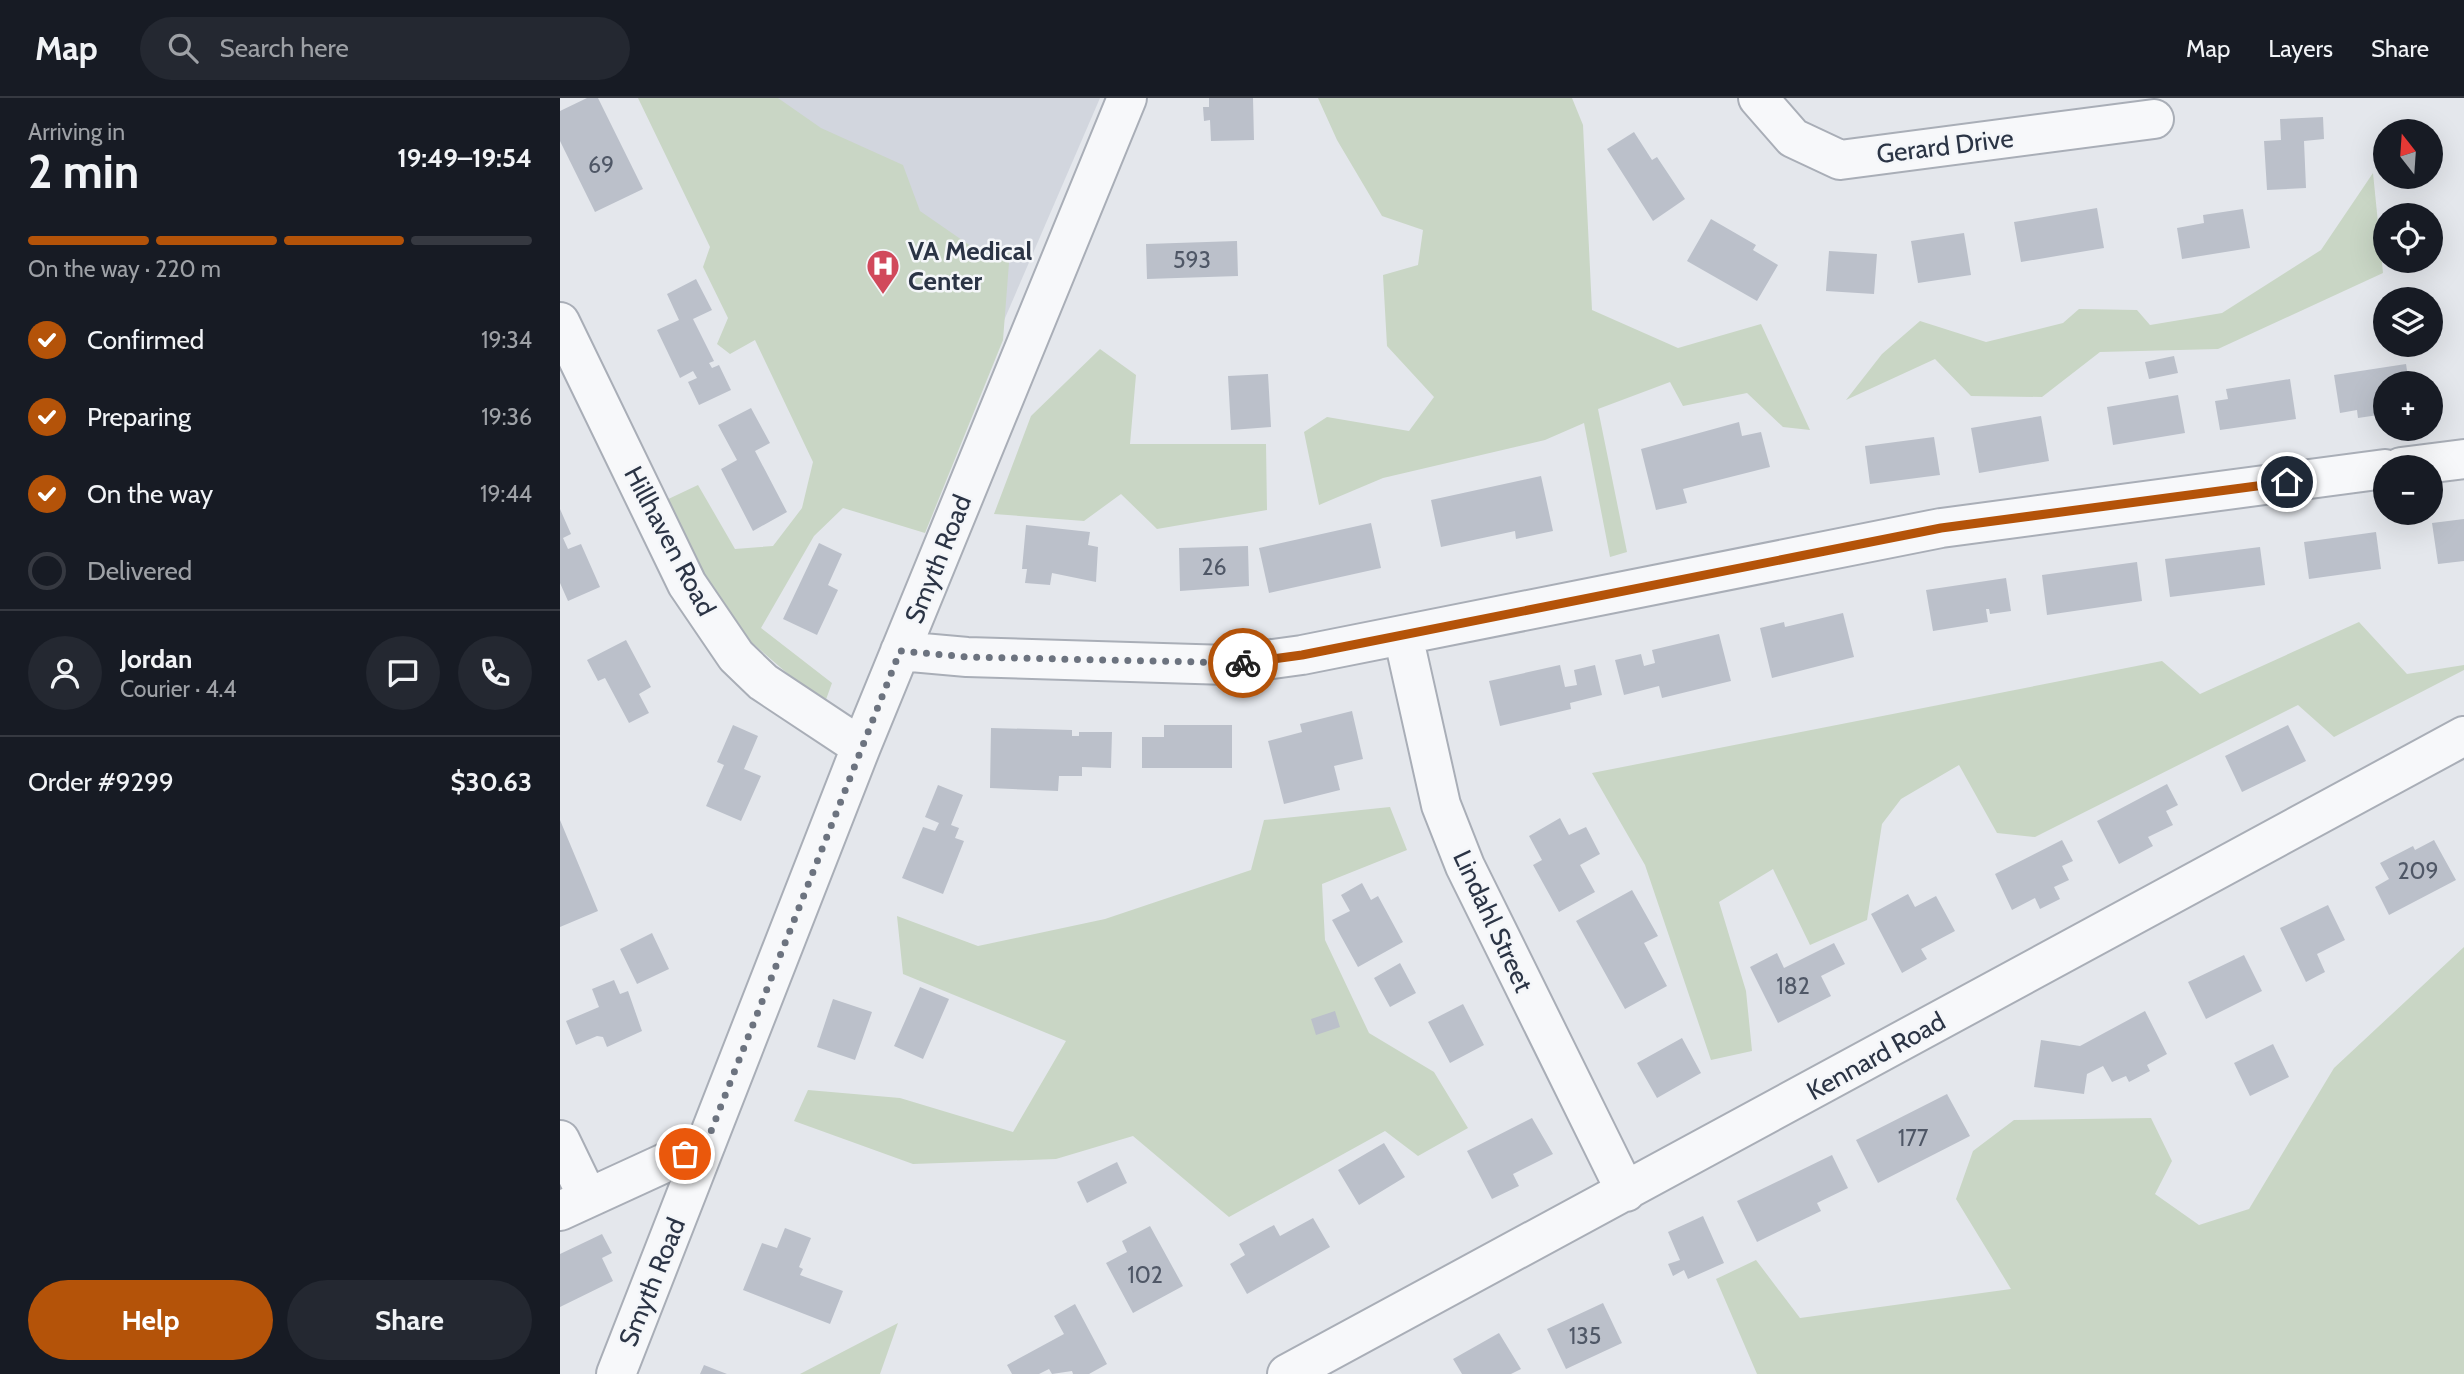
<!DOCTYPE html>
<meta charset="utf-8">
<style>
:root{--surface:#171b24;--page:#242831;--text:#f1f3f6;--muted:#9ea1a6;--line:#363941;--accent:#b45309}
body{margin:0;font-family:Cabin,sans-serif;background:var(--page);color:var(--text);height:100vh;display:flex;flex-direction:column;font-size:26px;white-space:nowrap}
*{box-sizing:border-box;margin:0}
p{font-size:23px;color:var(--muted)}
.icon{flex:none;width:38px;height:38px;fill:none;stroke:currentColor;stroke-width:2;stroke-linecap:round;stroke-linejoin:round}
.map{position:relative;flex:1;overflow:hidden}
.details{display:flex;flex-direction:column;background:var(--surface);width:560px}
.details>*{flex:none}
.needle{width:46px;rotate:343deg}
.tools{position:absolute;left:1813px;top:21px;display:grid;gap:14px}
.tools a{display:grid;place-items:center;width:70px;height:70px;border-radius:50%;background:var(--surface);box-shadow:0 7px 28px #0002;font-size:35px}
.pin{position:absolute;display:grid;place-items:center;width:60px;height:60px;color:#fff;margin:-30px;border:4px solid #fff;border-radius:50%;box-shadow:0 2px 7px #0007}
.courier{position:absolute;display:grid;place-items:center;width:70px;height:70px;margin:-35px;border:5px solid #b45309;border-radius:50%;background:#fff;color:#222;box-shadow:0 2px 9px #0007}
.headline em{font-style:normal;font-weight:700}
.headline div{display:flex;flex-direction:column-reverse}
.headline{display:flex;align-items:center;justify-content:space-between;height:119px;padding:0 28px}
h1{font-size:46px;font-weight:700;line-height:52px}
.bar{display:grid;grid-template-columns:repeat(4,1fr);gap:10px 7px;align-content:center;height:84px;padding:0 28px}
.bar i{height:9px;border-radius:5px;background:var(--line)}
.bar .current{background:var(--accent)}
.bar p{grid-column:span 4}
.line{display:flex;align-items:center;gap:18px;padding:0 28px;border-top:2px solid var(--line)}
.line div{flex:1}
.round{display:grid;place-items:center;flex:none;width:74px;height:74px;border-radius:37px;background:var(--page)}
ol{padding:0 28px;list-style:none}
li{display:flex;align-items:center;gap:21px;height:77px}
li p{margin-inline-start:auto}
li .icon{padding:7px;border-radius:50%;background:var(--accent);color:#fff;stroke-width:4}
li:last-child{color:var(--muted)}
li i{width:38px;height:38px;border:4px solid var(--line);border-radius:50%}
.cta{display:flex;gap:14px;margin-top:auto;padding:14px 28px}
.cta a{flex:1;height:80px;border-radius:42px;background:var(--accent);color:#fff;font-size:28px;font-weight:700;line-height:80px;text-align:center}
.cta a+a{background:var(--page);color:var(--text)}
header{display:flex;align-items:center;gap:42px;box-sizing:border-box;height:98px;padding:0 35px;background:var(--surface);border-bottom:2px solid var(--line)}
header strong{font-size:33px}
nav{display:flex;gap:38px;margin-inline-start:auto;font-size:24px}
.search{width:490px;height:63px;background:var(--page);display:flex;align-items:center;gap:18px;box-sizing:border-box;padding:0 24px;border-radius:38px;color:var(--muted);font-size:26px}
main{display:flex;flex:1;min-height:0}
.map>svg:first-child{display:block}
</style>
<header>
<strong>Map</strong>
<div class="search"><svg class="icon" aria-label="search" viewBox="0 0 24 24"><circle cx="10" cy="10" r="6"/><path d="M15 15l6 6"/></svg>Search here</div>
<nav><a>Map</a><a>Layers</a><a>Share</a></nav>
</header>
<main>
<section class="details">
<div class="headline"><div><h1>2 min</h1><p>Arriving in</p></div><em>19:49–19:54</em></div>
<div class="bar"><i class="current"></i><i class="current"></i><i class="current"></i><i></i><p>On the way · 220 m</p></div>
<ol>
<li><svg class="icon" aria-label="check" viewBox="0 0 24 24"><path d="M5 12l5 5 9-10"/></svg>Confirmed<p>19:34</p></li>
<li><svg class="icon" aria-label="check" viewBox="0 0 24 24"><path d="M5 12l5 5 9-10"/></svg>Preparing<p>19:36</p></li>
<li><svg class="icon" aria-label="check" viewBox="0 0 24 24"><path d="M5 12l5 5 9-10"/></svg>On the way<p>19:44</p></li>
<li><i></i>Delivered</li>
</ol>
<div class="line" style="height:126px"><a class="round"><svg class="icon" aria-label="person" viewBox="0 0 24 24"><circle cx="12" cy="8" r="4"/><path d="M4 21q1-7 8-7t8 7"/></svg></a><div><b>Jordan</b><p>Courier · 4.4</p></div><a class="round"><svg class="icon" aria-label="chat" viewBox="0 0 24 24"><path d="M4 5h16v11H9l-5 4z"/></svg></a><a class="round"><svg class="icon" aria-label="phone" viewBox="0 0 24 24"><path d="M5 4h4l2 5-3 2q2 4 5 5l2-3 5 2v4C11 20 4 13 5 4z"/></svg></a></div>
<div class="line" style="height:91px"><div>Order #9299</div><b>$30.63</b></div>
<div class="cta"><a>Help</a><a>Share</a></div>
</section>
<div class="map">
<svg width="1904" height="1276" viewBox="0 0 1904 1276">
<rect width="100%" height="100%" fill="#e4e7ec"/>
<path fill="#d2d6de" d="M96,0H540L369,396Z"/>
<path fill="#c9d6c5" d="M78,0H218L261,30L343,67L360,113L415,151L450,152L443,242L365,435L283,410L254,438L201,530L272,585L264,607L153,511L102,404L138,387L175,451L213,448L242,410L253,364L195,242L170,256L157,246L168,220L143,169L150,149Z
M758,0H1012L1023,27L1032,212L1118,250L1201,226L1250,332L1223,329L1187,295L1123,308L1110,284L1038,311L1067,454L1050,459L1024,325L985,342L823,380L759,407L744,334L767,319L849,333L874,299L827,248L823,177L858,167L863,132L822,118L777,42Z
M1813,75L1823,175L1658,251L1540,254L1482,299L1411,298L1375,261L1286,302L1322,256L1360,223L1426,244L1503,225L1519,211L1577,212L1590,227L1662,215L1761,152Z
M540,251L576,277L570,346H706L707,412L597,431L561,396L524,423L434,416L471,318Z
M1799,524L1847,576L1904,567V572L1774,639L1738,607L1475,739L1437,735L1399,667L1341,701L1322,726L1307,822L1250,847L1213,771L1159,804L1186,893L1192,953L1151,962L1085,767L1032,675L1602,563L1640,596Z
M830,709L847,752L762,786L765,842L809,935L874,974L908,1030L858,1058L825,1033L669,1119L573,1038L496,1061L353,1066L234,1023L248,992L340,1000L453,1034L506,943L343,876L337,818L418,848L545,821L691,772L704,722Z
M1904,849V1276H1197L1156,1181L1196,1162L1240,1220L1451,1191L1396,1101L1413,1053L1454,1022L1591,1020L1612,1063L1595,1096L1639,1127L1689,1111L1774,970Z
M338,1225L320,1276H240Z"/>
<path fill="#bbc0ca" d="M27,0H38L83,91L35,114L0,43V13Z
M649,0H693L694,42L651,43L650,22L644,23L643,9H649Z
M1763,19L1764,41L1744,43L1746,90L1707,92L1704,43L1721,42L1720,21Z
M1074,34L1092,62L1097,59L1125,101L1093,123L1047,51Z
M1537,110L1544,150L1461,164L1454,124Z
M1683,111L1690,150L1622,161L1617,130L1644,125L1643,117Z
M1151,121L1196,147L1193,152L1218,167L1197,203L1127,163Z
M1404,135L1411,177L1358,185L1351,143Z
M677,143L678,178L587,181L586,146Z
M1269,153L1317,156L1314,196L1266,193Z
M136,181L152,212L133,221L154,263L149,265L152,270L159,267L171,292L139,307L128,284L137,280L133,273L120,280L97,232L119,222L107,196Z
M1614,258L1618,275L1589,281L1585,264Z
M1846,266L1849,285H1825V316L1798,320L1797,312L1780,315L1774,277Z
M708,276L711,329L671,332L668,278Z
M1730,281L1736,321L1660,332L1655,303L1668,301L1666,291Z
M1618,297L1625,335L1553,347L1547,309Z
M191,310L210,345L195,353L227,414L193,433L161,371L177,362L158,327Z
M1481,318L1489,363L1419,375L1411,330Z
M1179,324L1182,338L1201,334L1210,369L1123,391L1127,405L1096,412L1081,351Z
M1374,339L1380,377L1310,386L1305,348Z
M981,378L993,433L956,441L955,433L881,449L871,402Z
M0,411L11,436L3,440L8,451L21,446L40,489L8,503L0,485Z
M1904,421V463L1878,466L1872,425Z
M811,425L821,470L709,495L699,450Z
M466,427L530,434L528,447L538,449L536,484L492,475L490,487L465,485L467,471H462Z
M1816,434L1821,471L1749,481L1744,444Z
M259,445L282,456L268,487L278,492L257,537L223,521Z
M688,448L689,488L620,493L619,450Z
M1700,449L1705,487L1610,499L1605,461Z
M1577,464L1582,503L1487,517L1482,477Z
M1446,480L1451,513L1430,516L1429,511H1426L1428,524L1373,533L1366,492Z
M1283,515L1294,559L1212,580L1200,530L1224,524L1225,529Z
M1159,536L1171,583L1102,600L1099,588L1064,597L1055,562L1081,556L1084,568L1095,565L1092,552Z
M66,542L91,589L79,596L89,615L69,625L45,580L38,583L27,562Z
M1000,567L1005,589L1017,587L1014,572L1035,567L1042,597L1010,605L1011,611L940,628L929,583Z
M792,613L803,661L774,668L780,692L724,706L708,643L742,634L740,626Z
M173,627L198,638L184,671L201,678L181,723L146,708L164,667L157,664Z
M604,627H672V670H582V639H604Z
M1728,627L1746,663L1682,694L1665,658Z
M431,630L512,632V638H519V634H552L551,670L522,669V678H499L498,693L430,690Z
M1607,686L1618,707L1606,713L1613,727L1588,739L1593,748L1559,766L1537,723Z
M378,687L403,697L391,727L399,730L395,740L404,743L383,796L342,780L363,729L375,733L379,725L365,719Z
M1000,720L1009,737L1026,729L1040,756L1020,767L1035,794L999,814L973,767L982,762L969,738Z
M0,722L38,813L0,829Z
M1502,742L1513,763L1502,768L1509,782L1494,789L1500,801L1480,811L1475,800L1452,812L1435,776Z
M1874,742L1896,782L1829,817L1815,789L1829,781L1820,765L1853,748L1855,752Z
M802,785L811,802L818,798L843,844L798,869L772,822L790,813L781,797Z
M1072,792L1098,838L1084,845L1107,888L1065,911L1016,823Z
M1348,796L1355,809L1376,798L1395,833L1361,851L1367,861L1342,875L1311,816Z
M1768,807L1785,842L1757,856L1765,874L1746,884L1720,830Z
M92,835L109,871L77,886L60,851Z
M1274,845L1285,866L1261,878L1271,898L1218,925L1190,869L1217,855L1224,870Z
M1684,857L1702,893L1646,921L1628,884Z
M840,865L856,895L830,909L814,880Z
M54,882L60,896L68,893L82,933L47,949L43,939L37,938L16,947L6,923L39,909L32,891Z
M360,889L389,901L363,961L334,948Z
M273,901L312,914L295,962L257,949Z
M903,906L924,947L890,965L868,924Z
M775,913L780,929L756,937L751,921Z
M1585,913L1607,956L1587,967L1590,973L1569,984L1566,978L1552,984L1543,968L1527,976L1524,996L1474,989L1481,942L1520,948Z
M1122,940L1141,975L1097,1000L1077,965Z
M1713,946L1729,979L1690,998L1674,965Z
M1387,996L1410,1038L1318,1085L1296,1042Z
M972,1020L993,1056L953,1076L959,1088L932,1101L907,1053Z
M824,1045L845,1079L799,1107L778,1072Z
M1272,1057L1288,1090L1257,1105L1261,1113L1197,1144L1177,1103Z
M557,1064L567,1085L527,1105L517,1084Z
M1143,1118L1164,1165L1128,1181L1124,1172L1113,1178L1108,1166L1120,1162L1108,1134Z
M753,1120L770,1149L687,1196L670,1166L685,1157L679,1146L714,1127L720,1138Z
M590,1128L623,1188L573,1215L546,1165L567,1154L562,1143Z
M225,1130L251,1140L239,1169L243,1171L240,1177L283,1193L270,1226L183,1192L202,1145L217,1150Z
M42,1136L52,1155L42,1160L53,1183L0,1209V1156Z
M1043,1205L1062,1245L1006,1271L987,1231Z
M515,1206L547,1266L529,1276H513L512,1273L492,1276L489,1271L479,1276H452L447,1267L504,1236L494,1218Z
M939,1235L961,1271L951,1276H902L893,1261Z
M144,1267L167,1276H140Z"/>
<g fill="none" stroke-linecap="round" stroke-linejoin="round">
<defs>
<path id="minor" d="M1198,0L1233,40L1280,62L1594,21
M0,224L127,486L176,558L203,584L301,649
M1841,369L1904,361
M843,537L881,707L905,768L1066,1094
M340,553L407,559L668,567L742,557L1381,430L1825,371
M0,1042L28,1100
M0,1113L146,1046
M56,1276L301,649L567,0
M727,1276L1904,638"/>
</defs>
<use href="#minor" stroke="#a9aeb7" stroke-width="42"/>
<use href="#minor" stroke="#f7f8fa" stroke-width="38"/>
</g>
<g fill="none" stroke-linecap="round" stroke-linejoin="round">
<path stroke="#6c737f" stroke-width="7" stroke-dasharray="0 12.6" d="M125,1056L146,1046L340,553L407,559L683,565"/>
<path stroke="#b45309" stroke-width="9" d="M683,565L742,557L1381,430L1727,384"/>
</g>
<defs>
<symbol id="hospital-pin" viewBox="-11 -11 22 30"><path d="M0 17L-7.5 6A9.5 9.5 0 1 1 7.5 6Z" fill="#d1495b" stroke="#f4f6f9"/><path d="M-5-5h3v3.5h4V-5h3V5h-3V1.5h-4V5h-3Z" fill="#fff"/></symbol>
</defs>
<g fill-rule="evenodd">
<use href="#hospital-pin" x="304" y="149" width="38" height="52"/>
</g>
<g text-anchor="middle" stroke-width="5" stroke-linejoin="round" paint-order="stroke">
<g font-size="23" fill="#4f5766">
<text x="41" y="75">69</text>
<text x="632" y="170">593</text>
<text x="654" y="477">26</text>
<text x="1858" y="781">209</text>
<text x="1233" y="896">182</text>
<text x="1353" y="1048">177</text>
<text x="585" y="1185">102</text>
<text x="1025" y="1246">135</text>
</g>
<g font-size="26" fill="#2b3445" stroke="#f4f6f9">
<text transform="translate(1385 48) rotate(-7)" y="9">Gerard Drive</text>
<text transform="translate(110 443) rotate(62)" y="9">Hillhaven Road</text>
<text transform="translate(378 461) rotate(-68)" y="9">Smyth Road</text>
<text transform="translate(933 823) rotate(65)" y="9">Lindahl Street</text>
<text transform="translate(1316 958) rotate(-29)" y="9">Kennard Road</text>
<text transform="translate(92 1184) rotate(-68)" y="9">Smyth Road</text>
</g>
<g font-size="26" font-weight="bold" fill="#2b3445" stroke="#f4f6f9" text-anchor="start">
<text x="348" y="162">VA Medical<tspan x="348" dy="30">Center</tspan></text>
</g>
</g>
</svg>
<div class="tools">
<a><svg class="needle" viewBox="-14 -14 28 28"><path d="M0-13l5 13h-10z" fill="#e53935"/><path d="M0 13l5-13h-10z" fill="#9ea1a6"/></svg></a>
<a><svg class="icon" aria-label="locate" viewBox="0 0 24 24"><circle cx="12" cy="12" r="6"/><path d="M12 2v4M12 18v4M2 12h4M18 12h4"/></svg></a>
<a><svg class="icon" aria-label="layers" viewBox="0 0 24 24"><path d="M12 4l9 5-9 5-9-5zM3 14l9 5 9-5"/></svg></a>
<a>+</a>
<a>−</a>
</div>
<div class="pin" style="left:125px;top:1056px;background:#ea580c"><svg class="icon" aria-label="bag" viewBox="0 0 24 24"><path d="M5 8h14l-1 12H6zM9 8a3 3 0 0 1 6 0"/></svg></div>
<div class="pin" style="left:1727px;top:384px;background:#1f2937"><svg class="icon" aria-label="home" viewBox="0 0 24 24"><path d="M3 11l9-7 9 7M6 9v11h12V9"/></svg></div>
<div class="courier" style="left:683px;top:565px"><svg class="icon" aria-label="bike" viewBox="0 0 24 24"><circle cx="6" cy="16" r="4"/><circle cx="18" cy="16" r="4"/><path d="M6 16l4-8h5l3 8M10 8l3 8H6M13 5h3"/></svg></div>
</div>
</main>
